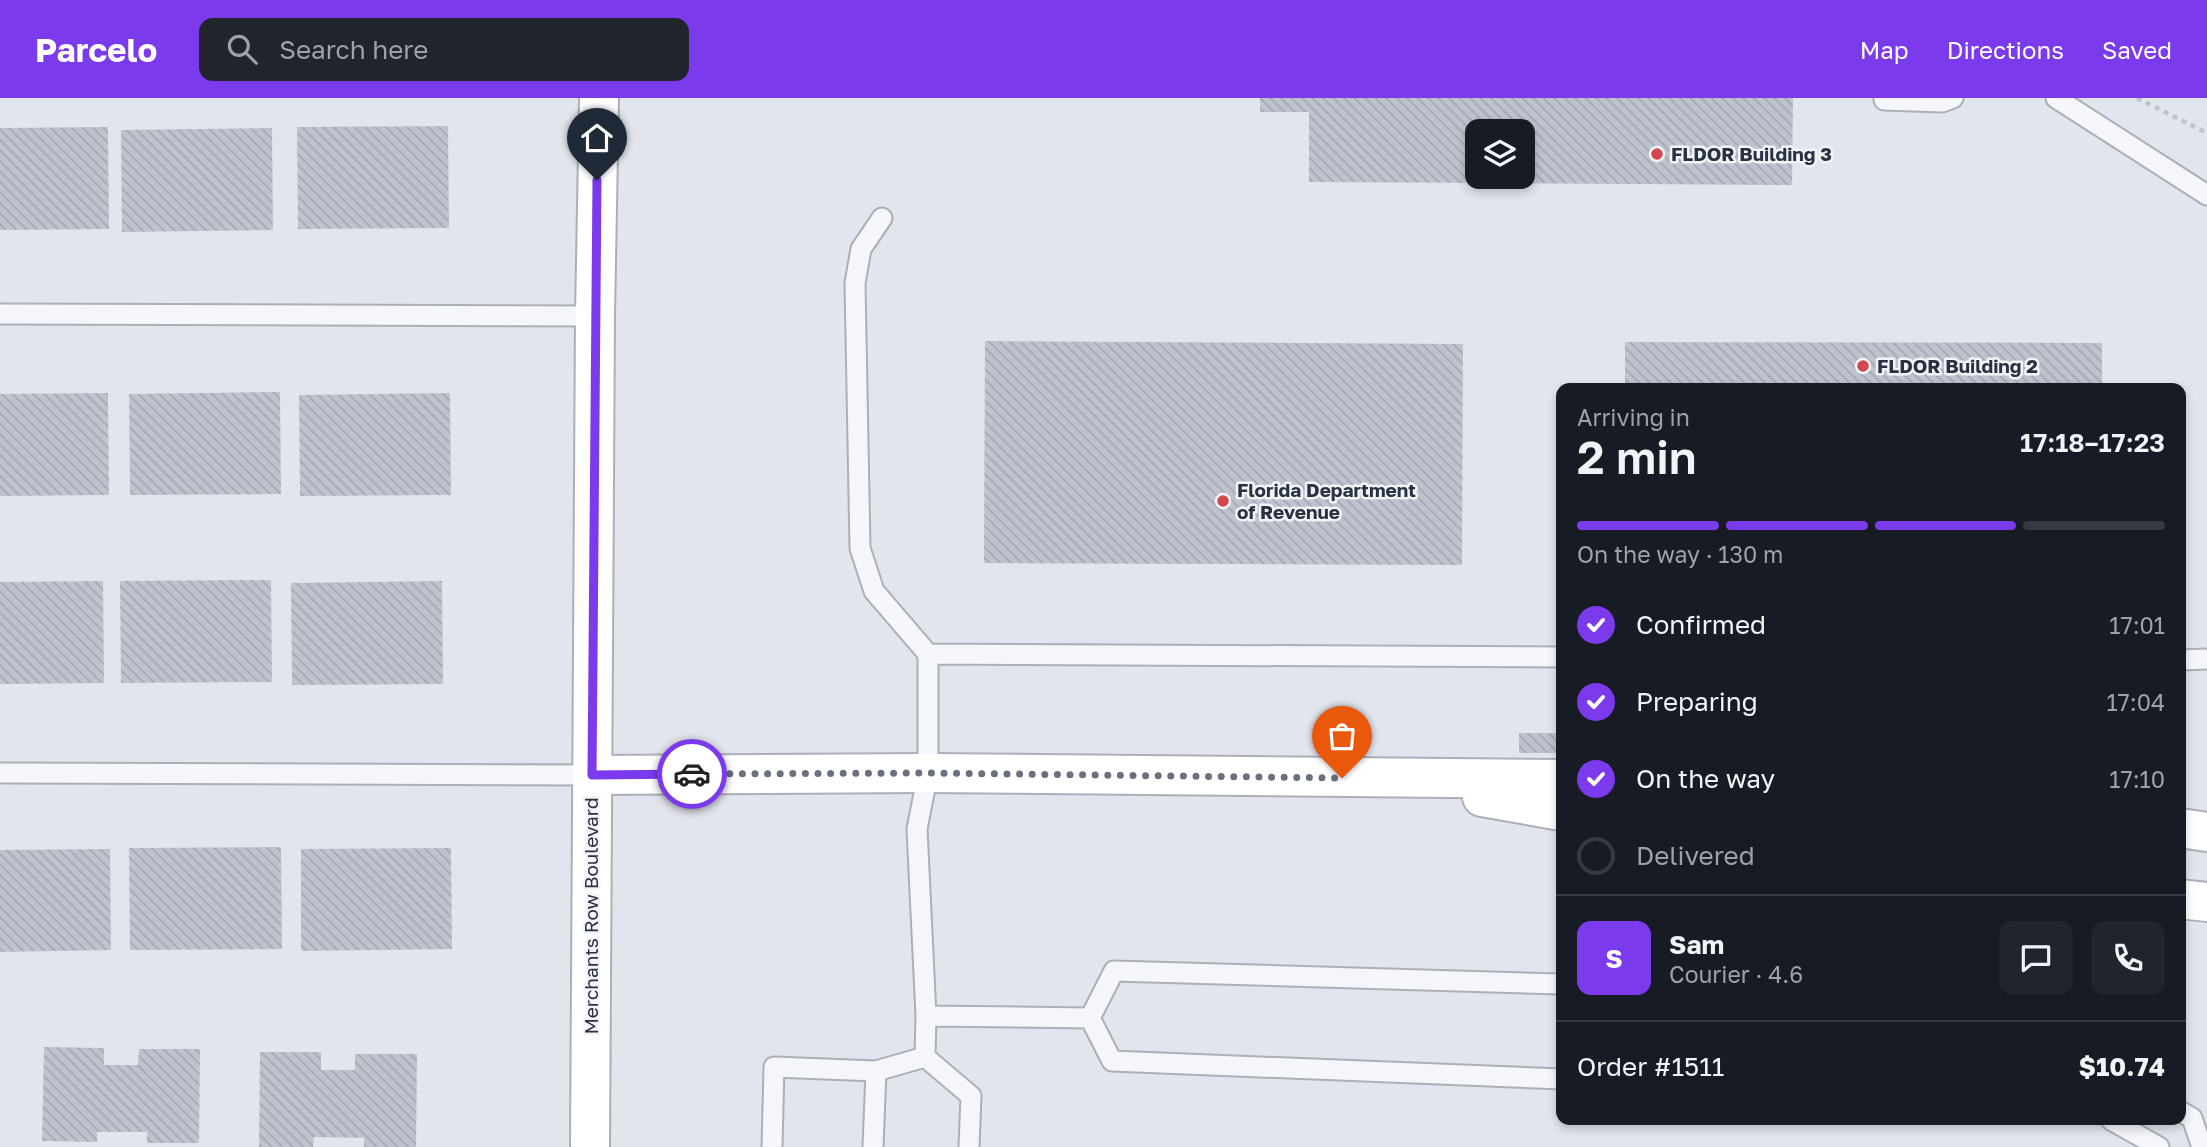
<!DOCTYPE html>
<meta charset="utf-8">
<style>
:root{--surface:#171b24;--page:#20242c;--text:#f1f3f6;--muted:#9ea1a6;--line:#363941;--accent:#7c3aed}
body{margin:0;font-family:"Golos Text",sans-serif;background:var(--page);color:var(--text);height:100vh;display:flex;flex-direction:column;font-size:26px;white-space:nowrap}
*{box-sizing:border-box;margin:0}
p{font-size:23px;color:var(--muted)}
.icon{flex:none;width:38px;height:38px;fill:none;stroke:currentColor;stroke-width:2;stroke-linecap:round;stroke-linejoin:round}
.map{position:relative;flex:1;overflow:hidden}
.sheet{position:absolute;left:1556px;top:285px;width:630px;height:742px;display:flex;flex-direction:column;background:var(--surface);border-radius:14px;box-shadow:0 4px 10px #0003}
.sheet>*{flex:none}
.controls{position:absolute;left:1465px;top:21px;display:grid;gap:14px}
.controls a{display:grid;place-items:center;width:70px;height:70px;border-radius:14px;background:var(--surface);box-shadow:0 4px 10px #0003;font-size:35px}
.pin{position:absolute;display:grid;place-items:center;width:60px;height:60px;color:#fff;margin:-72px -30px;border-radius:50% 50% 50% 0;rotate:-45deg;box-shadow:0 0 7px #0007}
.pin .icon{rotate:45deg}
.courier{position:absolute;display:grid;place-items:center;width:70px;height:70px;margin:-35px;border:5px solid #7c3aed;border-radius:50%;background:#fff;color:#222;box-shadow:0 2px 9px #0007}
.headline em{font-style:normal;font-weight:600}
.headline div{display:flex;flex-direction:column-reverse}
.headline{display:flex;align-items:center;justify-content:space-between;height:119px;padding:0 21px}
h1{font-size:46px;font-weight:600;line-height:52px}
.bar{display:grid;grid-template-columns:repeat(4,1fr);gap:10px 7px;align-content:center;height:84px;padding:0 21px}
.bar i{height:9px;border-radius:5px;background:var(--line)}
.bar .on{background:var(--accent)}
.bar p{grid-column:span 4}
.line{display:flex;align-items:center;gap:18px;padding:0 21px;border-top:2px solid var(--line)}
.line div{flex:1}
.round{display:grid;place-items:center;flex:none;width:74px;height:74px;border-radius:14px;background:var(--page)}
ol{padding:0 21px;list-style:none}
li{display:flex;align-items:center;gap:21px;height:77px}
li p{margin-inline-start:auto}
li .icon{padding:7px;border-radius:50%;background:var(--accent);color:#fff;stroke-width:4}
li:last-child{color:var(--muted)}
li i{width:38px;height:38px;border:4px solid var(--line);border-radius:50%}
header{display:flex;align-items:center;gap:42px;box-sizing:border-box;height:98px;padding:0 35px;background:var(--accent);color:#fff}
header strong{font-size:33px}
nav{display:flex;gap:38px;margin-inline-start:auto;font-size:24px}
.search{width:490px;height:63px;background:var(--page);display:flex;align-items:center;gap:18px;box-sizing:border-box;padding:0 24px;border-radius:14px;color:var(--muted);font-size:26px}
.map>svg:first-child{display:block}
</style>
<header>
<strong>Parcelo</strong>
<div class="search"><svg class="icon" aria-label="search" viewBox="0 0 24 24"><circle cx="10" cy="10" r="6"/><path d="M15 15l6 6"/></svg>Search here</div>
<nav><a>Map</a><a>Directions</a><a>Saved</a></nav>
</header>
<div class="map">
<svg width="2207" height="1049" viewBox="0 0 2207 1049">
<defs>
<pattern id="building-back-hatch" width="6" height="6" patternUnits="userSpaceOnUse" patternTransform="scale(1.75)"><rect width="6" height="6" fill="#bfc3cd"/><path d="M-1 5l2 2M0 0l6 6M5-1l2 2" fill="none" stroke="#a4a8b1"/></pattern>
</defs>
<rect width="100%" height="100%" fill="#e2e5eb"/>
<path fill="url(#building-back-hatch)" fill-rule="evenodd" d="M1260,0H1793L1792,87L1309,84V14H1260ZM1477,33H1522V79H1477Z
M448,28L449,130L298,131L297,29Z
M108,29L109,131L0,132V30Z
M272,30L273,132L122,134L121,32Z
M985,243L1463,246L1462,467L984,465Z
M1625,244L2102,245V290H1625Z
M280,294L281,396L130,397L129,296Z
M108,295L109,397L0,398V296Z
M450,295L451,397L300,398L299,297Z
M271,482L272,584L121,585L120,483Z
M103,483L104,585L0,586V484Z
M442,483L443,586L292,587L291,485Z
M1519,635H1561V655H1519Z
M281,749L282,851L130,852L129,750Z
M451,750L452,851L301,853V751Z
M110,751L111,852L0,854V752Z
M44,949L104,950V967H138L139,951H200L199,1045H147V1034H97V1044L42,1043Z
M260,954H321V972H355V956H417L416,1049H364V1040L314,1039L313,1049H259Z"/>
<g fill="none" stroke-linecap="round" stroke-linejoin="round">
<defs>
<path id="lane" d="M2056,0L2207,97
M1884,2L1942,4L1953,0
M882,120L861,151L855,185L860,450L874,493L928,556L1561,559
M0,216L595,218
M2180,562L2207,561
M0,675L592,677
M926,918L1090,920
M1090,920L1114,873L1561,886
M1090,920L1112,963L1561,981
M925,959L926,918L917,731L928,675V556
M2180,1013L2192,1020L2202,1049
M2111,1022L2159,1049
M772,1049L774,969L876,973L925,959L971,998L969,1049
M873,1049L876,973"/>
<path id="secondary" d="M592,677L928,675L1561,681
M1482,699L1561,713
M2180,730L2207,734
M2180,801L2207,804
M590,1049L595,218L599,0"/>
</defs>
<use href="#lane" stroke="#abafb9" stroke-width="23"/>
<use href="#secondary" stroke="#abafb9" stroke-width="42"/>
<path stroke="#c0c3ca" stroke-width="4.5" stroke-dasharray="5 5" stroke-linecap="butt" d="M2137,0L2207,35"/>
<use href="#lane" stroke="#f5f6f9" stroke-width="19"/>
<use href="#secondary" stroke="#fff" stroke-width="38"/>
</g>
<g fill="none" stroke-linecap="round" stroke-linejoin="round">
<path stroke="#6a707e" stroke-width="7" stroke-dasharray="0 12.6" d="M692,676L928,675L1342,680"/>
<path stroke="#7c3aed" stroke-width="9" d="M597,82L592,677L692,676"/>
</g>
<g fill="#d1464f" stroke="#f2f4f8" stroke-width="2.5">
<circle cx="1657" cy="56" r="7"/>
<circle cx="1863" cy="268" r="7"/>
<circle cx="1223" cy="403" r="7"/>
</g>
<g text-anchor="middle" stroke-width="5" stroke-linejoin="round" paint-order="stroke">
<g font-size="19" font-weight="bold" fill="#2a3143" stroke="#f2f4f8" text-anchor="start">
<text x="1671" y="63">FLDOR Building 3</text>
<text x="1877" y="275">FLDOR Building 2</text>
<text x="1237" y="399">Florida Department<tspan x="1237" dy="22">of Revenue</tspan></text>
</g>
<g font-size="19" fill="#2a3143" stroke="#f2f4f8">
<text transform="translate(591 818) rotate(-90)" y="7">Merchants Row Boulevard</text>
</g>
</g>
</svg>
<div class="controls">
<a><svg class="icon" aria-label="layers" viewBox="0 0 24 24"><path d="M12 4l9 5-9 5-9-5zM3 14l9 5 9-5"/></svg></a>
</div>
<div class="pin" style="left:1342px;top:680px;background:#ea580c"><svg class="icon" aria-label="bag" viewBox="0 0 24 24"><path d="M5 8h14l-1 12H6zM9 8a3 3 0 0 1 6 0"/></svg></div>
<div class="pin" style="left:597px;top:82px;background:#1f2937"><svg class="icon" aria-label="home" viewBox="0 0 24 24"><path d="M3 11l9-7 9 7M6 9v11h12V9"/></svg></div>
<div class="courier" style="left:692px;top:676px"><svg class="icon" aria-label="car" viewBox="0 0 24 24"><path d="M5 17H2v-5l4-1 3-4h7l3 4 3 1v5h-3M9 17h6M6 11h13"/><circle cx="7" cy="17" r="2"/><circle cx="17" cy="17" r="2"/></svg></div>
<section class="sheet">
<div class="headline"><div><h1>2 min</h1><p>Arriving in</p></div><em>17:18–17:23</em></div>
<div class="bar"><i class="on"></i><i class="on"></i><i class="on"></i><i></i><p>On the way · 130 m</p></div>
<ol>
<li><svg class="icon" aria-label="check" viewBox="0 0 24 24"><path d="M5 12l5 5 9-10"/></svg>Confirmed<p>17:01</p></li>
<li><svg class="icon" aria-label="check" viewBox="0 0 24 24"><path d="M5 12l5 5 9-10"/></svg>Preparing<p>17:04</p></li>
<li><svg class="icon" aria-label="check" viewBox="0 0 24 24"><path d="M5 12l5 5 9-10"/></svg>On the way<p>17:10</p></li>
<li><i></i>Delivered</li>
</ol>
<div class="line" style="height:126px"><b class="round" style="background:var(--accent);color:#fff">S</b><div><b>Sam</b><p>Courier · 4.6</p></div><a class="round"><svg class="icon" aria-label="chat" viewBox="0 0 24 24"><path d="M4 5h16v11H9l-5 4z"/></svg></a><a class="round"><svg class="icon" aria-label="phone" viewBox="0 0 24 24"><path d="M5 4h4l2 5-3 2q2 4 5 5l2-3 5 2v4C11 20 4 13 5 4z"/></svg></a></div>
<div class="line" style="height:91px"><div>Order #1511</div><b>$10.74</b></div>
</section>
</div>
